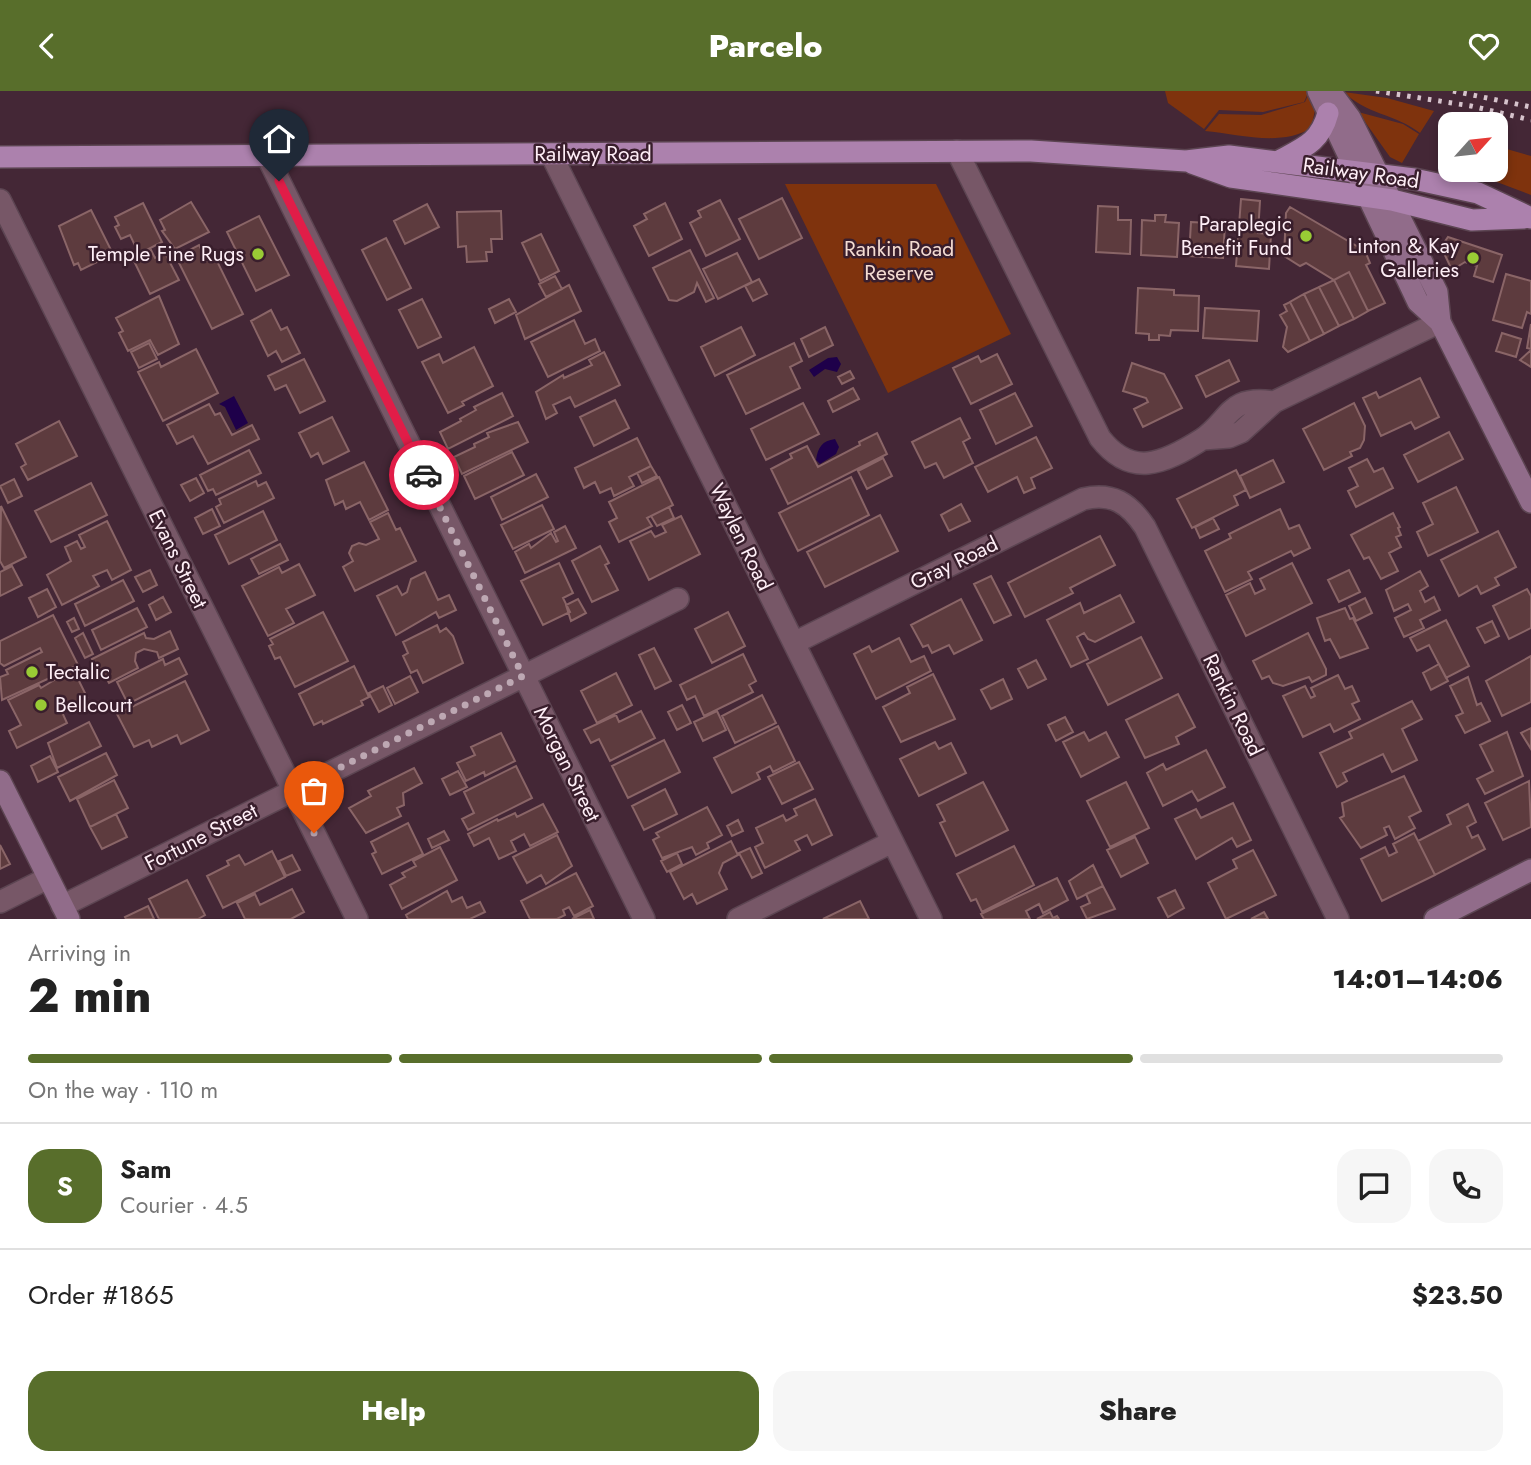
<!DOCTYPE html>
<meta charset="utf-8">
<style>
:root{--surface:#fff;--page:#f6f6f6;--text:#222;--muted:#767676;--line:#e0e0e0;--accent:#586e2b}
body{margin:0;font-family:Jost,sans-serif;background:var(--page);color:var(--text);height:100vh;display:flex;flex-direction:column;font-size:26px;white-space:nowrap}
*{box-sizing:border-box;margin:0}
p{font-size:23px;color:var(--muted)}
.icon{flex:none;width:38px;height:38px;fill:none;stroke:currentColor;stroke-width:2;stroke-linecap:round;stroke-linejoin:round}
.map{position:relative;height:828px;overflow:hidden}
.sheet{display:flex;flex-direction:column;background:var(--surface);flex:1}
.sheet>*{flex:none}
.needle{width:46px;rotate:63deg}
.fabs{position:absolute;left:1438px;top:21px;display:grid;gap:14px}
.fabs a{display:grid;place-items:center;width:70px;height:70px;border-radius:14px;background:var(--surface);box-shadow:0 4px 10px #0003;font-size:35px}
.pin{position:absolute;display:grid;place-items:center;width:60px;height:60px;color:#fff;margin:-72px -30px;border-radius:50% 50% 50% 0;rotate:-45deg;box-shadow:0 0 7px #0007}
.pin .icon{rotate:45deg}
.courier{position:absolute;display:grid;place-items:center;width:70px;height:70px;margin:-35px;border:5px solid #e11d48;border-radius:50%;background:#fff;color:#222;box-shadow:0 2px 9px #0007}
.head em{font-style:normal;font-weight:800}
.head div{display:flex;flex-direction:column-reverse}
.head{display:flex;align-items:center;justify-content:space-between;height:119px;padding:0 28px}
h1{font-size:46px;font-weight:800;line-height:52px}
.bar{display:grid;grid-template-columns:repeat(4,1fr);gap:10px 7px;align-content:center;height:84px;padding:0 28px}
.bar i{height:9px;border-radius:5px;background:var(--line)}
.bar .on{background:var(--accent)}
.bar p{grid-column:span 4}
.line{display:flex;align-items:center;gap:18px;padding:0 28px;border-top:2px solid var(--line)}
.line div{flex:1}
.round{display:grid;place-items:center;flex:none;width:74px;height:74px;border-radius:21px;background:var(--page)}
.cta{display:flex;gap:14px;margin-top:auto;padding:14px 28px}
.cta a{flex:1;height:80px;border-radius:21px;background:var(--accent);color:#fff;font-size:28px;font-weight:800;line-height:80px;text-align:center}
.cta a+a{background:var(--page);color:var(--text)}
header{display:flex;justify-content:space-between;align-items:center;height:91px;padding:0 28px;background:var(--accent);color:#fff;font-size:32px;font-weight:800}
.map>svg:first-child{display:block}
</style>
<header><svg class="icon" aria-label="back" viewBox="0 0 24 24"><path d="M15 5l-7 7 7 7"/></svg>Parcelo<svg class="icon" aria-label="heart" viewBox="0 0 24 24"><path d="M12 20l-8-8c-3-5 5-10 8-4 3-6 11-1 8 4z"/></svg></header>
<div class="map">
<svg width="1531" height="828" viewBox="0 0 1531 828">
<rect width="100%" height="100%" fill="#442736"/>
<path fill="#7f330d" d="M1165,0H1309L1304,11L1263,21L1219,19L1204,38L1168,12Z
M1310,0L1316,15L1311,37C1282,56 1237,43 1205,40L1219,23L1261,24L1305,11Z
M1344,1L1387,7L1434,20L1420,42C1396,23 1365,23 1344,1Z
M1358,21L1403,33L1419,43L1402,72L1390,66Z
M1496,55L1531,65V104L1465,79H1496Z
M785,93H936L1011,243L888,302Z"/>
<path fill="#1e004a" d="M837,266L841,273L837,281L825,278L814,286L809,279L828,267Z
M234,305L248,332L236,339L225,316L219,313Z
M835,348L839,356L836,363L820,373L816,369C818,356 822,350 835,348Z"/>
<path fill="#5d3b3e" stroke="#8a6567" stroke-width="2" d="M782,107L802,147L759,168L739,128Z
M1241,108L1260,110L1258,142L1271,143L1269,178L1236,175Z
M720,109L740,148L706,165L690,132L701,126L698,120Z
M191,111L209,141L175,158L162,140L165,139L160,129Z
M143,112L162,151L139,163L130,144L121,148L115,136L119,134L115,126Z
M665,112L682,148L649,165L634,135L647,128L644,123Z
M427,113L439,136L405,153L394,130Z
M1098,115L1118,116V129H1131L1130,163L1096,161Z
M1290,116L1365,160L1370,172L1366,174L1385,212L1368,220L1349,181L1334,189L1306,172L1300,175L1284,165L1286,122Z
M91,119L113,163L81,179L78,172L74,174L59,135Z
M501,120L502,148H491L492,161H486L487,170L467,171L466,155L458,156L457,121Z
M1155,124H1166L1165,131L1179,132L1177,166L1141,164L1142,129L1155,130Z
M259,125L289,184L256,200L227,141Z
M1191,131L1225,133L1223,167L1189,165Z
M541,143L559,180L540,190L522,152Z
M1448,146L1502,164L1493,191L1474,185L1477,175L1465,171L1452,179L1441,156Z
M386,147L411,197L387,209L362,159Z
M199,154L207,170L215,166L243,223L212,238L176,166Z
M151,159L155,167L165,162L179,189L150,203L133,168Z
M690,159L714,207L706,211L697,192L694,201L677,210L669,209L653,177Z
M737,162L752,191L718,208L703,178Z
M1349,181L1368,220L1354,228L1334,189Z
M1506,183L1531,190V223L1527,221L1522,237L1493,229Z
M555,185L562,198L546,206L539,193Z
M759,188L767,203L753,210L745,195Z
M1334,189L1354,228L1339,235L1319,196Z
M569,194L581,220L525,248L516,224Z
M1319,196L1339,235L1324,243L1304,203Z
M1138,197L1174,199V204L1199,205L1198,240L1171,239L1170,245L1159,244V249H1149V243L1136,242Z
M1304,203L1324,243L1310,250L1290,211Z
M159,205L179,253L158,264L150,249L128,260L119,242L123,240L116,227Z
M422,208L441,246L418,257L399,219Z
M509,208L516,221L495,232L489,218Z
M1290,211L1310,250L1288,261L1283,256L1287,236L1280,224L1287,220L1284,214Z
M1205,217L1259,220L1257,250L1203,247Z
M271,219L281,239L287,236L300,262L282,271L276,260L268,265L251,230Z
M574,229L585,253L595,248L600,260L548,286L531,251Z
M1531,233V258L1527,257Z
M741,236L755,264L715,285L701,256Z
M825,236L833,254L809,266L801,248Z
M1502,242L1521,248L1516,266L1496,260Z
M149,252L157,268L139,277L131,261Z
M794,252L802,270L790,276L800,297L746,323L727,284Z
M474,256L493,295L462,311L464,314L448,322L422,271L439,263L443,272Z
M196,258L218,302L163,330L138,281L159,271L161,276Z
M1531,259V276L1520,269Z
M604,261L620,294L575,316L570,306L553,314L557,322L546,328L536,301L563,284L564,287L592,274L589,269Z
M997,263L1012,293L971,313L953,277L978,265L981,271Z
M304,268L325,310L300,322L286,294L275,299L268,285Z
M1229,269L1239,290L1206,306L1196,285Z
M1132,272L1164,283L1182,317L1143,336L1134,318L1148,311L1146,307L1123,300Z
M850,280L854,287L842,293L838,286Z
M1420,287L1439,326L1415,338L1411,331L1381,345L1363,307L1376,301L1379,307Z
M853,297L859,308L833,321L828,310Z
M502,302L513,325L448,358L440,341L461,330L460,328L476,319L474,316Z
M1015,302L1032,335L996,353L980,319Z
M615,309L629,337L594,355L580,326Z
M803,312L819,343L766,369L751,338Z
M1354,312L1365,335L1364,349L1360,357L1350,361L1352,365L1324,379L1303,338Z
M209,313L215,324L220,322L232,344L252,334L259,348L208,373L193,345L177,353L167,334Z
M332,326L349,360L323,373L318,362L311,366L299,342Z
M960,327L970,347L963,351L973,372L944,387L936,372L925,377L912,351Z
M59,330L77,365L28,389L21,376L26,373L16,353Z
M518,331L528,351L462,383L454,366L475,356L474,353L489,346L487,342Z
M1449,341L1463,368L1418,391L1404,364Z
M877,342L887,363L788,413L771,378L792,367L790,363L807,355L818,376L860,354L859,351Z
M1036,346L1052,377L1031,387L1035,397L1024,402L1017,386L988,401L975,376Z
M637,347L651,375L629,386L634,395L614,405L611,397L600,402L595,391L584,397L575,377Z
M249,359L261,382L216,404L213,398L208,400L200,384Z
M512,361L524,384L475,408L464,385Z
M883,367L892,385L867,398L858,380Z
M1367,368L1374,381L1383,377L1393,397L1356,416L1348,400L1358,395L1349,377Z
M1273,369L1284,391L1250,407L1240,385Z
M364,371L388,419L369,429L360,411L346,418L343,410L335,414L326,389Z
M651,375L657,385L642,392L637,382Z
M1236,379L1246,399L1234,405L1238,414L1192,437L1177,408Z
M536,383L548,406L502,429L491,406Z
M659,386L673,414L647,427L652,435L619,451L609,431L617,427L609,411Z
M851,386L869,424L798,460L779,422Z
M196,387L204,402L190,410L181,394Z
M14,388L22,405L8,412L0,395Z
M256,390L258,395L266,391L274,407L224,432L216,416L221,413L219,408Z
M91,392L107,424L51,451L35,420Z
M1456,396L1478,441L1428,465L1417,441L1433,433L1423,412Z
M961,413L970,430L949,440L941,424Z
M542,414L554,438L513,458L501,434Z
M1,415L26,466L4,477L0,470Z
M669,416L674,427L657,435L651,425Z
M212,418L220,435L203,443L195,427Z
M1280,418L1289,438L1299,434L1310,457L1294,465L1291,460L1248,481L1252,488L1225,501L1205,460L1231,447L1229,443Z
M263,420L277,449L229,473L215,444Z
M388,422L396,439L400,437L416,470L355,500L343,476L353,470L349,462L352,455L359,452L366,454L379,448L370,431Z
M1393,422L1400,436L1398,437L1401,444L1396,446L1401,456L1389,462L1398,480L1381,488L1369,466L1364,468L1351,444Z
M880,424L898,460L825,496L807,461Z
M681,425L700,463L649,489L630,450L651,440L655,446L666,441L662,434Z
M1213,427L1219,438L1200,447L1195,436Z
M107,430L131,479L112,489L107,479L93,485L99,495L62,514L47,484L71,470L65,456L77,450L81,458L85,456L79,444Z
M565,435L576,457L525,482L515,461L529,453L531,457L551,442L556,451L558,450L554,441Z
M1498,440L1516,476L1495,487L1499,494L1481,503L1477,495L1459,505L1441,469Z
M1100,445L1115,474L1070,497L1073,502L1025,526L1008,492Z
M280,453L288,469L259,483L251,468Z
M600,455L609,472L605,474L618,499L592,511L572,470Z
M559,472L573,502L563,507L570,521L543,534L521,490Z
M1292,472L1312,512L1246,545L1226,504L1250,492L1255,503L1265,498L1260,488Z
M299,473L315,504L286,518L294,532L268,545L242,495L279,476L282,482Z
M12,475L22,494L0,505V481Z
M150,479L157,494L143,501L135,486Z
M1349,479L1360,501L1339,511L1328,489Z
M1420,480L1428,495L1420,500L1425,511L1434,506L1440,519L1420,529L1424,537L1404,546L1395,527L1411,519L1408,513L1394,520L1386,499Z
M425,481L438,509L449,504L456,519L439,527L436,521L396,544L377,505L397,495L402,504L407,501L411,488Z
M991,485L1011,524L994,532L974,493Z
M123,489L134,510L85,535L75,513Z
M47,498L56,516L38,526L29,507Z
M1527,498L1531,505V537L1509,548L1493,515Z
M1120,504L1134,531L1095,551L1088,548L1084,542L1077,546L1088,568L1071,576L1047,529L1080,512L1084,522Z
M163,506L171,521L156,529L149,514Z
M1365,507L1372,522L1356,530L1349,515Z
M578,508L586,522L571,530L566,514Z
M961,508L982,549L954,563L949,554L932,562L928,554L923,556L911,534Z
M137,517L147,536L101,559L92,539Z
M1345,517L1350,528L1353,527L1368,557L1340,567L1330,548L1325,550L1317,527Z
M323,521L348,570L295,596L280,566L275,568L269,555L273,553L270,548Z
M728,521L745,555L712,572L695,538Z
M53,524L78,574L2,609L0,586L8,583L6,579L42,561L40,557L4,575L0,572V550Z
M74,527L79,538L72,541L67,531Z
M1446,529L1469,575L1446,587L1429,554L1417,560L1410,547Z
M1492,530L1499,545L1485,552L1477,537Z
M437,534L440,541L446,537L453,545L463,572L423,592L417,579L411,582L403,565L408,562L403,551Z
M170,540L178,558L159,567L157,561L144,558L136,562L135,570L138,577L109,592L105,585L101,586L92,568L144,542L146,547L154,548Z
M83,542L93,563L85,567L75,547Z
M1308,542L1326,578V584L1312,591L1309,586L1283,595L1273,592L1269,585L1262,588L1253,570Z
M1141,546L1162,587L1108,614L1087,573Z
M899,547L911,571L924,565L931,580L876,608L854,563L869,555L872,561Z
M654,557L671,590L655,598L639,564Z
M743,563L756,590L749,594L753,601L704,625L695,605L687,609L680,594Z
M1531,565V611L1502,625L1486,590Z
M179,567L187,583L128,613L117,591L163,568L165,574Z
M1036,569L1046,588L1028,597L1018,578Z
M1439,573L1448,590L1431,599L1423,582Z
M354,575L369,606L361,610L363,614L323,633L322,630L314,634L299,603Z
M76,576L78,580L75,582L87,606L61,619L67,632L17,657L9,640L21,634L8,609L39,594L41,597Z
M616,582L632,614L597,632L581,600Z
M933,583L955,628L901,651L883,616L910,602L907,596Z
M1338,584L1345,598L1352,595L1359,610L1352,613L1360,628L1334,641L1330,633L1303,646L1283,605L1305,595L1311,607L1315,605L1311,597Z
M410,585L418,601L395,613L387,597Z
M1468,586L1477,614L1481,612L1490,630L1465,642L1456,625L1463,622L1450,595Z
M1003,588L1012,608L991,618L981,599Z
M185,590L209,639L181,653L177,644L152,656L149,649L134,656L117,623Z
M383,595L392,614L379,621L369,602Z
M1178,603L1195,636L1176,646L1179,653L1145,667L1126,629Z
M762,604L776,632L735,652L722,625Z
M1412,610L1422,628L1402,638L1417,669L1392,681L1383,663L1343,682L1347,690L1337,696L1320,662L1352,647L1349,641Z
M682,614L691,632L677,639L668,621Z
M641,620L655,647L610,670L599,648L591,652L584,639L616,624L619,631Z
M717,620L726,639L703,650L694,631Z
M1065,626L1073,641L1056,650L1048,634Z
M89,631L101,655L57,677L48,652Z
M778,635L795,670L773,681L770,675L757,682L760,688L732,702L714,667Z
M1531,637V658L1521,642Z
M1084,641L1089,650L1106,641L1119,666L1081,686L1063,651Z
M1507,641L1523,685L1485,703L1477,688L1493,680L1480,654Z
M501,642L515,670L485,685L484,681L466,690L457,672L475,664L471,656Z
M664,649L680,681L628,707L612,675Z
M935,651L939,658L951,652L966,682L919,705L900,668Z
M1206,659L1225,696L1198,710L1192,700L1163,715L1147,682L1163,673L1166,679Z
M106,662L117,684L70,710L58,686Z
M50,665L58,681L38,691L31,675Z
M799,671L813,698L782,713L768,686Z
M516,675L532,707L468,739L462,728L474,722L464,701Z
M414,677L422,692L403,702L404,714L397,717L401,725L366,742L349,717L371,705L368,700Z
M458,680L467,696L450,704L442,688Z
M1404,685L1421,720L1409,726L1415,737L1395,748L1389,735L1384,737L1387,744L1361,757L1340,727L1344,725L1342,712Z
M114,689L128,717L90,736L77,708Z
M1529,690L1531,736L1503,749L1485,712Z
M983,691L1008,739L956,765L940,732L945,730L937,714Z
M1126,691L1149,737L1110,756L1087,710Z
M665,698L677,723L644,739L632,715Z
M815,708L832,744L812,754L807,744L795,750L800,759L765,777L755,756L763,752L756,737L783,724L786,730L797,724L794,718Z
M1233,712L1251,749L1237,756L1232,747L1196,768L1175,728L1196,718L1201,727Z
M543,713L558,741L530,755L524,743L511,750L516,760L499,768L489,747L474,755L468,743L497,728L498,730L515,722L517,726Z
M1468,713L1476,731L1467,736L1472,747L1478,744L1485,758L1435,784L1418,750L1451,733L1447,724Z
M707,716L722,744L707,752L709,757L696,764L692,756L662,767L653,749L659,746L656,742Z
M116,723L127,746L102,758L90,736Z
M738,729L743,740L732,745L727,735Z
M408,732L423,763L382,783L372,763L376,761L371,751Z
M444,740L449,749L432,757L428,748Z
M1414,742L1435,784L1382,810L1361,768L1385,756L1389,765L1397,761L1393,753Z
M557,744L572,775L546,793L541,784L527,792L513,766Z
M1135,746L1148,772L1121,786L1107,759Z
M731,750L738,764L723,772L719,782L727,798L697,813L692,803L684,808L670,781Z
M0,754L10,773L0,778Z
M1014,755L1034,794L982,821L976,808L971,810L957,783Z
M440,756L457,789L402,818L390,794L405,786L402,782L416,775L413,770Z
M750,757L762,782L752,787L739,762Z
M1253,759L1276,804L1226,828L1208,792L1237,777L1233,769Z
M272,760L285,786L223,817L207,785L229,774L227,770L239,764L245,774Z
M677,762L682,773L667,781L661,770Z
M292,764L300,779L286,785L279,770Z
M1093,774L1103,795L1077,808L1069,790Z
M576,782L593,815L574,825L569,816L563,819L565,824L557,828H530L521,810Z
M1057,787L1068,809L1043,822L1039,813L1026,820L1030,828H984L981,823Z
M187,789L205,824L198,828H159L149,808Z
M1103,795L1115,818L1087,828L1081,816L1090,812L1086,803Z
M292,798L304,821L291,828H245L237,812L255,803L260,814Z
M1175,799L1184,817L1168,826L1158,807Z
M447,800L452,811L462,806L467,817L480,811L485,821L470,828H408L406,824Z
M860,810L869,828H823Z
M148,815L154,828H126L125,826Z
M590,819L594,828H572Z
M1050,821L1053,827L1057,825L1059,828H1037Z
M1264,821L1268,828H1251Z"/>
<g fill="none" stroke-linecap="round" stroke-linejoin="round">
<defs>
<path id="street" d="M957,60L1100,347C1131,387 1163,373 1201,349C1231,329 1227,304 1274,311
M551,63L931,828
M267,65L644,828
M0,109L357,828
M1203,348L1229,346L1241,341L1274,311L1440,231
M794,552L1083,408C1112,401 1129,412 1145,436L1338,828
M0,811L48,787
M62,815L678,508
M738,828L892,751"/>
<path id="secondary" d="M1318,0L1418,211L1440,231L1531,411
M1330,0L1350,27L1437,201L1440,231
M0,690L69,828
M1435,828L1531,779"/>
<path id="primary" d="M0,66L1031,60L1186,70L1229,65L1414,88L1478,102L1531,127
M1277,71C1303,57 1320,52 1328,22
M1192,72L1231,86L1392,109L1472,129L1524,127"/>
</defs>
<use href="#street" stroke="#5c4552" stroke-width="24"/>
<use href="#secondary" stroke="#5c4552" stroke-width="24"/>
<use href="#primary" stroke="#5c4552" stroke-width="24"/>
<use href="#street" stroke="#775767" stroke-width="21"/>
<use href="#secondary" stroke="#916c8a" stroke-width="21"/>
<use href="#primary" stroke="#ac81ad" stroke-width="21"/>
<path stroke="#d6c3cc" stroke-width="5" stroke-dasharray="3.5 7" stroke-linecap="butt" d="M1376,0L1471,15L1531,29
M1453,0L1531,16"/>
</g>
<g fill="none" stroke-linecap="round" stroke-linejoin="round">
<path stroke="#bda8b3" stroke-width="7" stroke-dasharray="0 12.6" d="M314,742L293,700L523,585L424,384"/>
<path stroke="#e11d48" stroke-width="9" d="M279,90L424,384"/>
</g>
<g fill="#99cb35" stroke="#391e2c" stroke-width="2.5">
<circle cx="1306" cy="145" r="7"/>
<circle cx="258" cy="163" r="7"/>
<circle cx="1473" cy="167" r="7"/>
<circle cx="32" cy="581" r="7"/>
<circle cx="41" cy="614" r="7"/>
</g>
<g text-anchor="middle" stroke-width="5" stroke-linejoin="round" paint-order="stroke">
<g font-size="21" fill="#feeef6" stroke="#391e2c">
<text x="593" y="70">Railway Road</text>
<text transform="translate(1361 82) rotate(8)" y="7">Railway Road</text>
<text transform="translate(741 446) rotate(64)" y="7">Waylen Road</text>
<text transform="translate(178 468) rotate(64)" y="7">Evans Street</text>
<text transform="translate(954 472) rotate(-26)" y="7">Gray Road</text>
<text transform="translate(1233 614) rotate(64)" y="7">Rankin Road</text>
<text transform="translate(567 673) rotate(64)" y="7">Morgan Street</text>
<text transform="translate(201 746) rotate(-27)" y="7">Fortune Street</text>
</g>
<g font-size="21" fill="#feeef6" stroke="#391e2c" text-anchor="end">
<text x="1292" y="140">Paraplegic<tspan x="1292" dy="24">Benefit Fund</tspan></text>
<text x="1459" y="162">Linton &amp; Kay<tspan x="1459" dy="24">Galleries</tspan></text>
<text x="244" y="170">Temple Fine Rugs</text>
<text x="46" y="588" text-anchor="start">Tectalic</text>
<text x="55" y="621" text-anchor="start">Bellcourt</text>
</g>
<g font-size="21" fill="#f4dcd2" stroke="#391e2c">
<text x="899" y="165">Rankin Road<tspan x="899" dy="24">Reserve</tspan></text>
</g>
</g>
</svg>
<div class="fabs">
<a><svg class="needle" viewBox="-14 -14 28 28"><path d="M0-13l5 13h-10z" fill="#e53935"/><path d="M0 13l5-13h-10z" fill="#767676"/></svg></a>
</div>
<div class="pin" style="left:314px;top:742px;background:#ea580c"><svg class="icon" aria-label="bag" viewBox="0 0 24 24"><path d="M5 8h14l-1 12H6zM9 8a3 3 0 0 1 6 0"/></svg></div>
<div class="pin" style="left:279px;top:90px;background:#1f2937"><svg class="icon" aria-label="home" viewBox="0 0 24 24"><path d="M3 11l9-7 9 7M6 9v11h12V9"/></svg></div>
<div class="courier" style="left:424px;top:384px"><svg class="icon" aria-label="car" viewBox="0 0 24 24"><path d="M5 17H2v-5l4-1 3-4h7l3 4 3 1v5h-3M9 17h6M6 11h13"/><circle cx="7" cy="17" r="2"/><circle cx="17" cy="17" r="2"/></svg></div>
</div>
<section class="sheet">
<div class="head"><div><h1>2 min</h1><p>Arriving in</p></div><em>14:01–14:06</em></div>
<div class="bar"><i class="on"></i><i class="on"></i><i class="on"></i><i></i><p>On the way · 110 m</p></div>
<div class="line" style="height:126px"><b class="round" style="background:var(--accent);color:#fff">S</b><div><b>Sam</b><p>Courier · 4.5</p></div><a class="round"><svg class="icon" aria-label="chat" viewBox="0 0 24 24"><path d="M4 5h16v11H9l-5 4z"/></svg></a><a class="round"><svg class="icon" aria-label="phone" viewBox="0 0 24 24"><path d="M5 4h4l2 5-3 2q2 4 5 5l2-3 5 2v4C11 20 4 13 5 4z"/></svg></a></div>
<div class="line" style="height:91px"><div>Order #1865</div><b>$23.50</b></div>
<div class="cta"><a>Help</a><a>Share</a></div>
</section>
